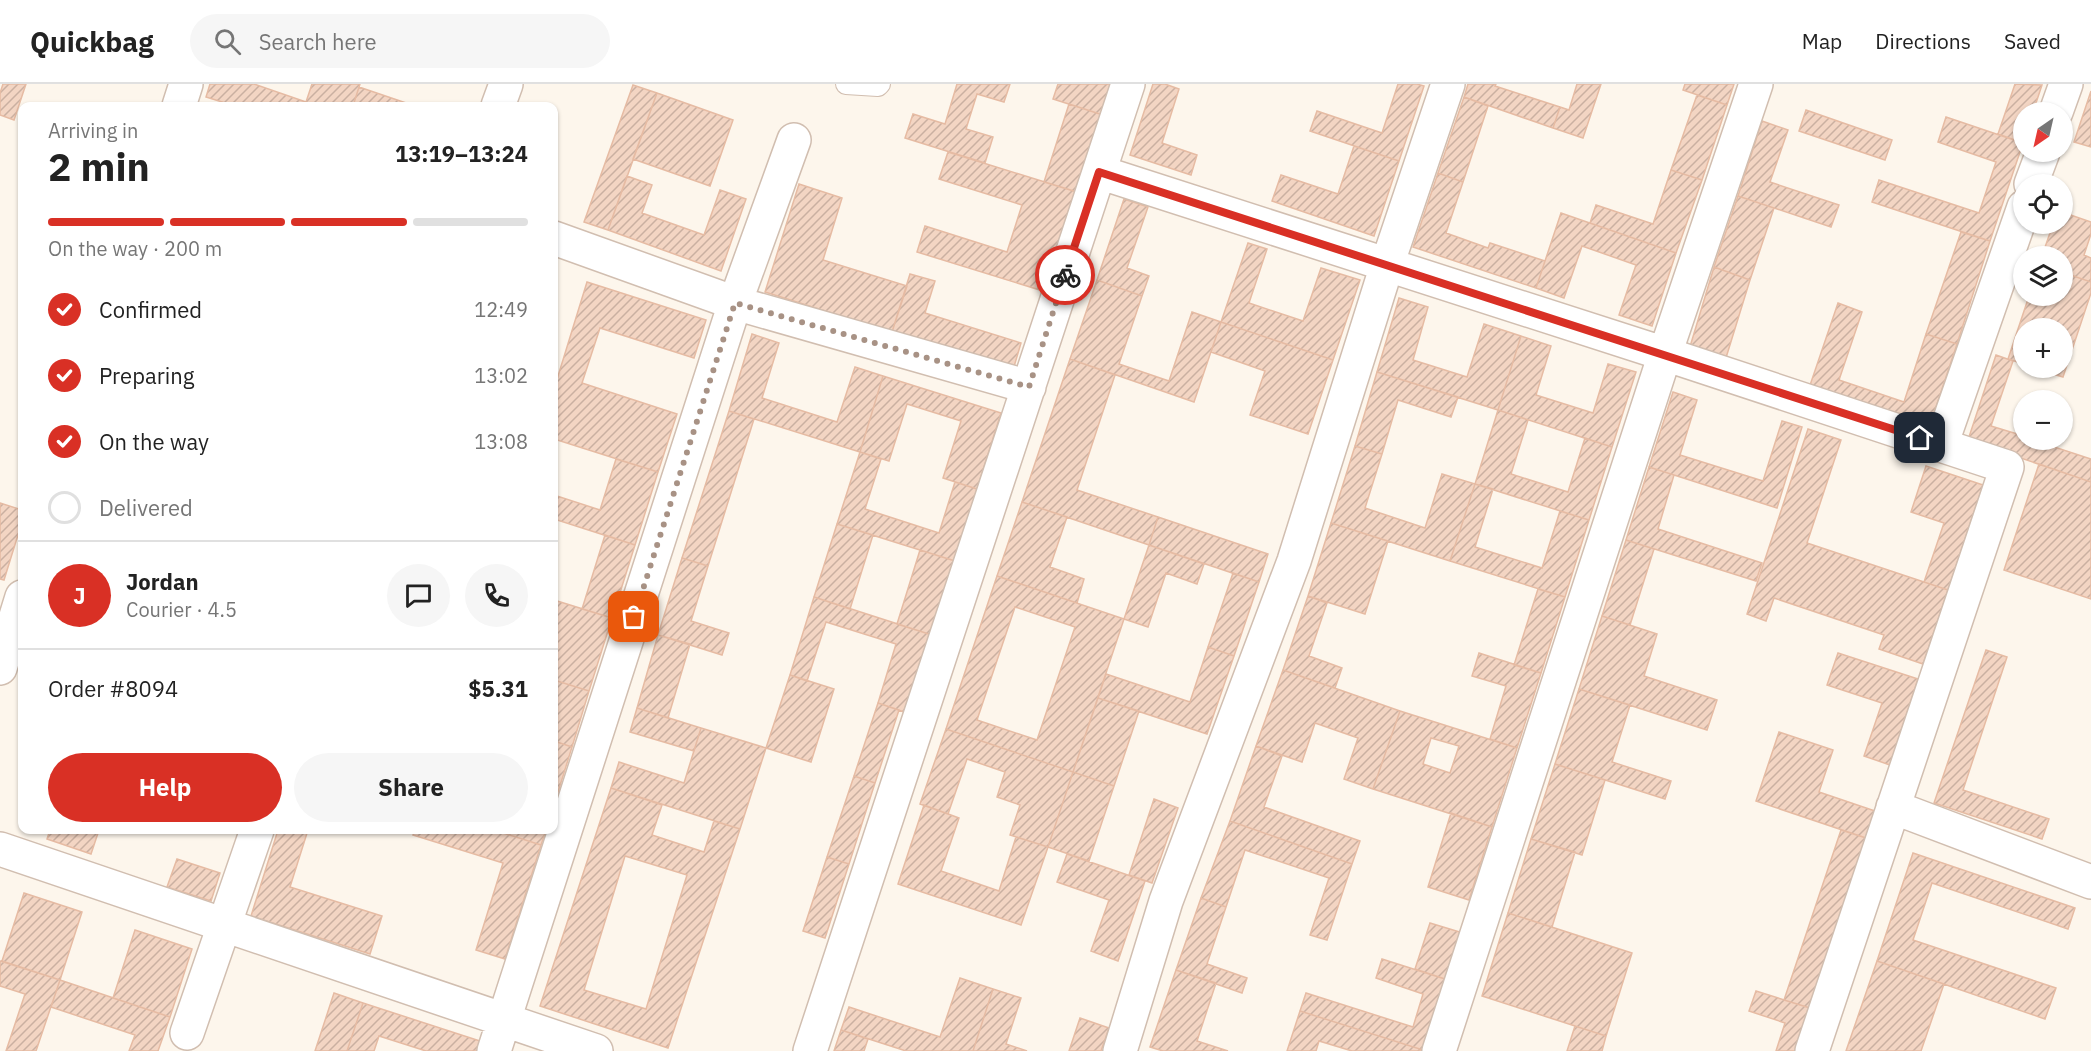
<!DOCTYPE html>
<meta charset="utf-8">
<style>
:root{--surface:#fff;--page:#f6f6f6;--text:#222;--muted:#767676;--line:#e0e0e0;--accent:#d93025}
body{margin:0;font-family:"IBM Plex Sans",sans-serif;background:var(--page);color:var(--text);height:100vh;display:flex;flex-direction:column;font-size:22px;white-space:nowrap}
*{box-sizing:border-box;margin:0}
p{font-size:20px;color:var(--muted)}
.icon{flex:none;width:33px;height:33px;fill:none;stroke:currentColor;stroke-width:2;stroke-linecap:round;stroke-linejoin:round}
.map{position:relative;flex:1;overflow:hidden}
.details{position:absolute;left:18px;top:18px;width:540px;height:732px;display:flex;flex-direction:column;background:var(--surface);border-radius:12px;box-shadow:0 2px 4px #0004}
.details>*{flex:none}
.needle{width:39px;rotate:214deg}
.tools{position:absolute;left:2013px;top:18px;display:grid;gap:12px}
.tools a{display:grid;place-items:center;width:60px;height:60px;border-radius:50%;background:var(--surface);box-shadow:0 2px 4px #0004;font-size:30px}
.pin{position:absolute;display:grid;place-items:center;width:51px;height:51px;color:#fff;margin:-26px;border-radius:12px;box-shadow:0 3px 9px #0006}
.courier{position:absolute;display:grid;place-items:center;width:60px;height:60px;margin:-30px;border:4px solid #d93025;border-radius:50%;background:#fff;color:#222;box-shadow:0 2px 8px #0007}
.headline em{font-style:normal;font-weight:800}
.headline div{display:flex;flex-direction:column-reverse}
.headline{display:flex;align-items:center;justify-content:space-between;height:102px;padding:0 30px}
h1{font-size:39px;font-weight:800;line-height:45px}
.bar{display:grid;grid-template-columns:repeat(4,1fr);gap:9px 6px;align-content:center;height:72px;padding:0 30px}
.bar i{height:8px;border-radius:4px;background:var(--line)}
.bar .selected{background:var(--accent)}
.bar p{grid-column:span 4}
.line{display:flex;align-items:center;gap:15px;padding:0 30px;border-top:2px solid var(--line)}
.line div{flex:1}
.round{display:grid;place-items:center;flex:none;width:63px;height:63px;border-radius:32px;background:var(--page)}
ol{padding:0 30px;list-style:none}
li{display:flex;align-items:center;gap:18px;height:66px}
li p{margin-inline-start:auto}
li .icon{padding:6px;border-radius:50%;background:var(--accent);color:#fff;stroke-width:4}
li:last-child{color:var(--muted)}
li i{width:33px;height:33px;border:3px solid var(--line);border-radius:50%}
.primary-button{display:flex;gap:12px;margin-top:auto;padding:12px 30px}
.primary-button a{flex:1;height:69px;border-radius:36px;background:var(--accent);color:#fff;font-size:24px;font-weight:800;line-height:69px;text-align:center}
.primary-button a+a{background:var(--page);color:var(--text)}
header{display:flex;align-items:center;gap:36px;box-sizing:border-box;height:84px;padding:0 30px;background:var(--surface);border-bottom:2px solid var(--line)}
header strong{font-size:28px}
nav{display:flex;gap:33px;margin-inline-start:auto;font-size:21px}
.search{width:420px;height:54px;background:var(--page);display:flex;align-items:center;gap:15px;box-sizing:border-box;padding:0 21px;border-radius:33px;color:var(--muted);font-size:22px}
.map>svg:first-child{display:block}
</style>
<header>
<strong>Quickbag</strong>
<div class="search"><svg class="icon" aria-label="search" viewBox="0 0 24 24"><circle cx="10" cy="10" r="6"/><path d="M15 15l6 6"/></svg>Search here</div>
<nav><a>Map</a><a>Directions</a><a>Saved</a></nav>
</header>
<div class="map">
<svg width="2091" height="967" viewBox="0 0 2091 967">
<defs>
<pattern id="building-hatch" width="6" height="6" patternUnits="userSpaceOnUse" patternTransform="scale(1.5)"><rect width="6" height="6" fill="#f3d5c3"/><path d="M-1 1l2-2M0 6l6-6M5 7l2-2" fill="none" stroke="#cab0a1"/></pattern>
</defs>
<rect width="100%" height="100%" fill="#fdf6ec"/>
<path fill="url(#building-hatch)" stroke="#e6bba3" stroke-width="1.5" fill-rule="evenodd" d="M3,0H26L14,36L0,31V9Z
M210,0H254L306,18L312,0H360L353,22H235L206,13Z
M957,0H1010L1004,18L977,10L966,45L993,53L985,79L905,54L913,30L945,40Z
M1058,0H1113L1103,31L1053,15Z
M1153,0H1165L1179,5L1162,59L1197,71L1191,91L1130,71Z
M1398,0H1417L1424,2L1399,77L1310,47L1317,27L1382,49Z
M1468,0H1496L1495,2L1560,23L1553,44L1464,13Z
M1577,0H1601L1583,54L1553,44L1560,23L1569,26Z
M1685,0H1734L1727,21L1683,6Z
M2015,0L2042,1L2033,28H2024L2023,59L1998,50Z
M633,1L657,9L608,146L584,138Z
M359,3L415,22H353Z
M2091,7V63L2074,58Z
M657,9L733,36L710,102L633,75Z
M1697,11L1727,21L1702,96L1671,86Z
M1464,13L1488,22L1463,98L1438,89Z
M1069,20L1103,31L1077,108L1044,98Z
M1806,26L1892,56L1885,76L1799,47Z
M1946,33L2023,59L1990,157L1872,118L1879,96L1979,129L1996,78L1938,58Z
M1762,37L1788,46L1770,98L1839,121L1831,143L1738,112Z
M1354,62L1399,77L1374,152L1272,117L1281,91L1338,110Z
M948,68L1077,108L1043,207L917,168L925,142L1007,168L1022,121L939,95Z
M1671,86L1702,96L1676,169L1590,139L1596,121L1653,140Z
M1438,89L1463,98L1446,149L1488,164L1490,159L1545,177L1536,204L1413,163Z
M627,92L652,101L642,129L704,151L720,106L746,115L721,187L608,146Z
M799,100L842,114L823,176L907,202L892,248L765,208Z
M1738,112L1774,124L1750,196L1714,183Z
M1124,115L1148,123L1127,184L1149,192L1142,212L1097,196Z
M2062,128L2091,138V150L2084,171L2091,174V198L2062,188V172H2042L2053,140H2062Z
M1561,129L1676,169L1652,242L1619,231L1636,181L1582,162L1564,214L1536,204Z
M1961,148L1990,157L1957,260L1926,250Z
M1248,159L1267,165L1249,219L1303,237L1321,184L1360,196L1333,276L1221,238Z
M1714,183L1750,196L1725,277L1689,266Z
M2062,188L2091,198V209L2063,293L2033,284H2062V244H2024V280L2008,275L2029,212H2062Z
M910,190L935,197L925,229L1021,259L1013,286L892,248Z
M1097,196L1142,212L1119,280L1169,297L1192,228L1221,238L1194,318L1070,275Z
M587,198L706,236L694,274L600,244L582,299L677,330L658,388L554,355V305Z
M1399,214L1428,223L1413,276L1467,293L1484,240L1521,252L1498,326L1377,288Z
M1838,219L1862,228L1839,296L1904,318L1926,250L1957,260L1926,353L1806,313Z
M1221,238L1333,276L1308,350L1250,331L1265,287L1211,268Z
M752,250L779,259L762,314L837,338L855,283L883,292L860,368L729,327Z
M1521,252L1551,262L1536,311L1593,329L1608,280L1636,288L1612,363L1498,326Z
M1996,271L2013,277L1991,342L2024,352V356H2033L2091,375V398L1968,356Z
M1070,275L1115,291L1077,406L1158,433L1149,461L1022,418Z
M1377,288L1458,313L1451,333L1398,316L1382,370L1355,362Z
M883,292L1001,329L977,405L943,394L961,337L907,320L889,377L860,368Z
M1673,308L1697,316L1680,371L1763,397L1782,337L1802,343L1777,424L1649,383Z
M1498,326L1528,336L1511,390L1568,408L1585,354L1612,363L1589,436L1475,400Z
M729,327L754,335L708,482L682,474Z
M1808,345L1841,356L1807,459L1948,506L1923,580L1879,565L1884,551L1774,514L1766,537L1747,530Z
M1355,362L1382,370L1365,424L1425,444L1442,390L1475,400L1450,477L1331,439Z
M860,368L881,375L865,425L939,449L955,398L977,405L955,477L837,440Z
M616,375L658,388L635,461L554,435V411L600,426Z
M2039,380L2091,398V515L2004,486Z
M1926,382L1983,401L1948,506L1924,498L1944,439L1911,428Z
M1649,383L1674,391L1658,445L1762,479L1756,497L1626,456Z
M1475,400L1493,405L1475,463L1542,484L1560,427L1589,436L1565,513L1450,477Z
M1022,418L1067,433L1050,483L1084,495L1077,519L997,492Z
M0,419L22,426V438L4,496L0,495Z
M1158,433L1268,470L1259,498L1149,461Z
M1331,439L1388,457L1365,530L1308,512Z
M837,440L873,451L850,525L814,513Z
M605,451L635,461L612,534L582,525Z
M1626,456L1654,465L1630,541L1602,532Z
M1149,461L1204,480L1197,500L1166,489L1148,543L1124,535Z
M920,466L955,477L932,551L897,540Z
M682,474L708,482L691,537L729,549L722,571L658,551Z
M1233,489L1259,498L1234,572L1208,563Z
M997,492L1124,535L1073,688L946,645ZM1015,523L1075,543L1037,656L977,636Z
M1538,505L1565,513L1541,589L1514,581Z
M1308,512L1327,519L1309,572L1342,584L1335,604L1283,586Z
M814,513L932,551L907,629L878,619L896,560L826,538L807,597L790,591Z
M554,516L612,534L589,607L554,596Z
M1602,532L1657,550L1644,592L1717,616L1707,646L1579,605Z
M658,551L690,560L668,634L637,624Z
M1208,563L1234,572L1207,650L1098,614L1106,590L1190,618Z
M1986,566L2007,573L1963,706L2049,735L2042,755L1934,719Z
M1479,569L1541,589L1517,664L1490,655L1506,602L1472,592Z
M1838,569L1918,595L1890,681L1864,672L1882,619L1827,601Z
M1283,586L1400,627L1373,705L1344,695L1358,654L1315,639L1302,678L1256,662Z
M790,591L834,605L811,678L766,664Z
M554,596L589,607L572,663L554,657Z
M1579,605L1630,621L1612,678L1671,697L1665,715L1555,680Z
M1098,614L1139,627L1114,702L1073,688Z
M878,619L899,626L875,699L854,692Z
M637,624L701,644L694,667L630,648Z
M1400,627L1517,664L1492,743L1373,705ZM1431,654L1459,662L1450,689L1423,680Z
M701,644L766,664L740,745L611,704L619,678L684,699Z
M946,645L1073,688L1048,763L1010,751L1020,721L997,713L1005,688L967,675L948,730L920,720Z
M1779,648L1833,666L1819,708L1875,727L1866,754L1756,717Z
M554,657L572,663L554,721Z
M1256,662L1282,672L1264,723L1360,757L1352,780L1230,737Z
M1555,680L1605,696L1582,771L1531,755Z
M1073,688L1114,702L1089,777L1048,763Z
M854,692L875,699L849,780L827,773Z
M611,704L662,721L652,751L704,768L714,737L740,745L668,964L540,922ZM625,772L687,791L646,925L584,906Z
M1154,715L1178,724L1152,799L1129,791Z
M924,721L959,734L941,787L999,807L1016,753L1048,763L1021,841L898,800Z
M1451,729L1492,743L1469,816L1428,803Z
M1230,737L1352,780L1327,856L1310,851L1329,794L1245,766L1226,823L1201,814Z
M50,746H99L91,770L47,755Z
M278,746H308L290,803L382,832L370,870L251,832Z
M415,746H494L541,761L505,875L476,866L503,779L413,751Z
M494,746H546L541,761Z
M1841,746L1866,754L1810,924L1784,916Z
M1531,755L1575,768L1552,843L1508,829Z
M1913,769L2075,824L2068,845L1932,799L1913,856L2056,904L2045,935L1877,877Z
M1067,770L1145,797L1118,877L1091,867L1109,816L1057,798Z
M827,773L849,780L825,854L803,847Z
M177,775L220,789L211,817L167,803Z
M24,809L82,828L60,896L2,877Z
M1201,814L1226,823L1207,880L1247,894L1242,909L1176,886Z
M1508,829L1632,869L1606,952L1482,912Z
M1430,839L1463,849L1448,896L1415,885Z
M135,846L192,865L170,933L113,914Z
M1382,875L1448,896L1426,967L1300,927L1306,909L1413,943L1423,910L1376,894Z
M0,877L60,896L36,967H6L25,910L0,902Z
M1877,877L1944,900L1921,967H1846Z
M1176,886L1216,899L1197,957L1228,967H1163L1150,963Z
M960,894L993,905L973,967H906L841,946L849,923L940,953Z
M60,896L170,933L158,967H129L135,951L51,923Z
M993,905L1021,914L1006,960L1027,967H973Z
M1756,907L1810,924L1795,967H1776L1785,939L1749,927Z
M334,909L363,919L347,967H315Z
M363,919L483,958L480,967H426L379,952L374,967H347Z
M1300,927L1426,967H1352L1319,957L1316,967H1287Z
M1080,934L1109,944L1101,967H1069Z
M1575,942L1606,952L1602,967H1567Z
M841,946L868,955L864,967H834Z"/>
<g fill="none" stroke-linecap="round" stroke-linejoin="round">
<defs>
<path id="lane" d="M846,0L878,2L880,0"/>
<path id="street" d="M179,22L186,0
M498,22L506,0
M2056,28L2066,0
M1099,88L1665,270L2007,383L1812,967
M2031,100L2043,68
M554,154L735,219L1029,303
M1941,361L2024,123
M0,584L22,513
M1893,723L2091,798
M0,765L596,967
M187,949L257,746
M494,967L735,219L794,56
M810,967L1128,0
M1120,967L1166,817L1294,477L1387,181L1448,0
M1439,967L1665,270L1756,0"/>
</defs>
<use href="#lane" stroke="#d1beb0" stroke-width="22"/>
<use href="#street" stroke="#d1beb0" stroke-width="36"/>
<use href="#lane" stroke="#fff" stroke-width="20"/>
<use href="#street" stroke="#fff" stroke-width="33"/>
</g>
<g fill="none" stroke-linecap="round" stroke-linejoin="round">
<path stroke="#a89285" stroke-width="6" stroke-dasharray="0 10.8" d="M634,533L735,219L1029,303L1065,191"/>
<path stroke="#d93025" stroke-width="8" d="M1065,191L1099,88L1920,354"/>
</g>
</svg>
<div class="tools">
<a><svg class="needle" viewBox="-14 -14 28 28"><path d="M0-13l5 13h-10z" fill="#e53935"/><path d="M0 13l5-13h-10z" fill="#767676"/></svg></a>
<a><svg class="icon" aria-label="locate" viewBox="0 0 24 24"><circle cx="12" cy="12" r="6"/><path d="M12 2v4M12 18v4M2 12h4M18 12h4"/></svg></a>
<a><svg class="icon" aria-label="layers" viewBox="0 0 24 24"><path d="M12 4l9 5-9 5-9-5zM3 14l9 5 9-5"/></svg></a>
<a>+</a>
<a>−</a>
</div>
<div class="pin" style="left:634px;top:533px;background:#ea580c"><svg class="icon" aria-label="bag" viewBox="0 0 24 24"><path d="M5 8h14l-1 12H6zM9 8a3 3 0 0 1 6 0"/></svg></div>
<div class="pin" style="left:1920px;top:354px;background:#1f2937"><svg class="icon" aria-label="home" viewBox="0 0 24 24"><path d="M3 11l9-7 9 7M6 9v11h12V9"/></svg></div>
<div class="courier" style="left:1065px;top:191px"><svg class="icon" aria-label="bike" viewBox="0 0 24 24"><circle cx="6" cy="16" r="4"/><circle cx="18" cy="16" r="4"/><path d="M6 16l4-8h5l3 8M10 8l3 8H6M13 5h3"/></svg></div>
<section class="details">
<div class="headline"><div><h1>2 min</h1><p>Arriving in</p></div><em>13:19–13:24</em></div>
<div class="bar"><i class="selected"></i><i class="selected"></i><i class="selected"></i><i></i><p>On the way · 200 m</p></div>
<ol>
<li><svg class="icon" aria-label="check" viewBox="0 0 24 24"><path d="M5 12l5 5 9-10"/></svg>Confirmed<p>12:49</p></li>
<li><svg class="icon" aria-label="check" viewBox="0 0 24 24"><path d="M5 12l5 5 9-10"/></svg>Preparing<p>13:02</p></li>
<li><svg class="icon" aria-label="check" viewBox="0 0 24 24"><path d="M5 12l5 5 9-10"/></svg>On the way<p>13:08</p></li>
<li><i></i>Delivered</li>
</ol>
<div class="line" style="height:108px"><b class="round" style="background:var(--accent);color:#fff">J</b><div><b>Jordan</b><p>Courier · 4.5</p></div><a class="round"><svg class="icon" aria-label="chat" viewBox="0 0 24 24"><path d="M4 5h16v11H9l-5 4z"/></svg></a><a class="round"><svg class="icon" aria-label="phone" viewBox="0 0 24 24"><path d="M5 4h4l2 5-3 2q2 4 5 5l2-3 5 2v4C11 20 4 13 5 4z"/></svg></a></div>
<div class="line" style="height:78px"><div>Order #8094</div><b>$5.31</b></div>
<div class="primary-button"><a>Help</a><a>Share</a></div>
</section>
</div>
